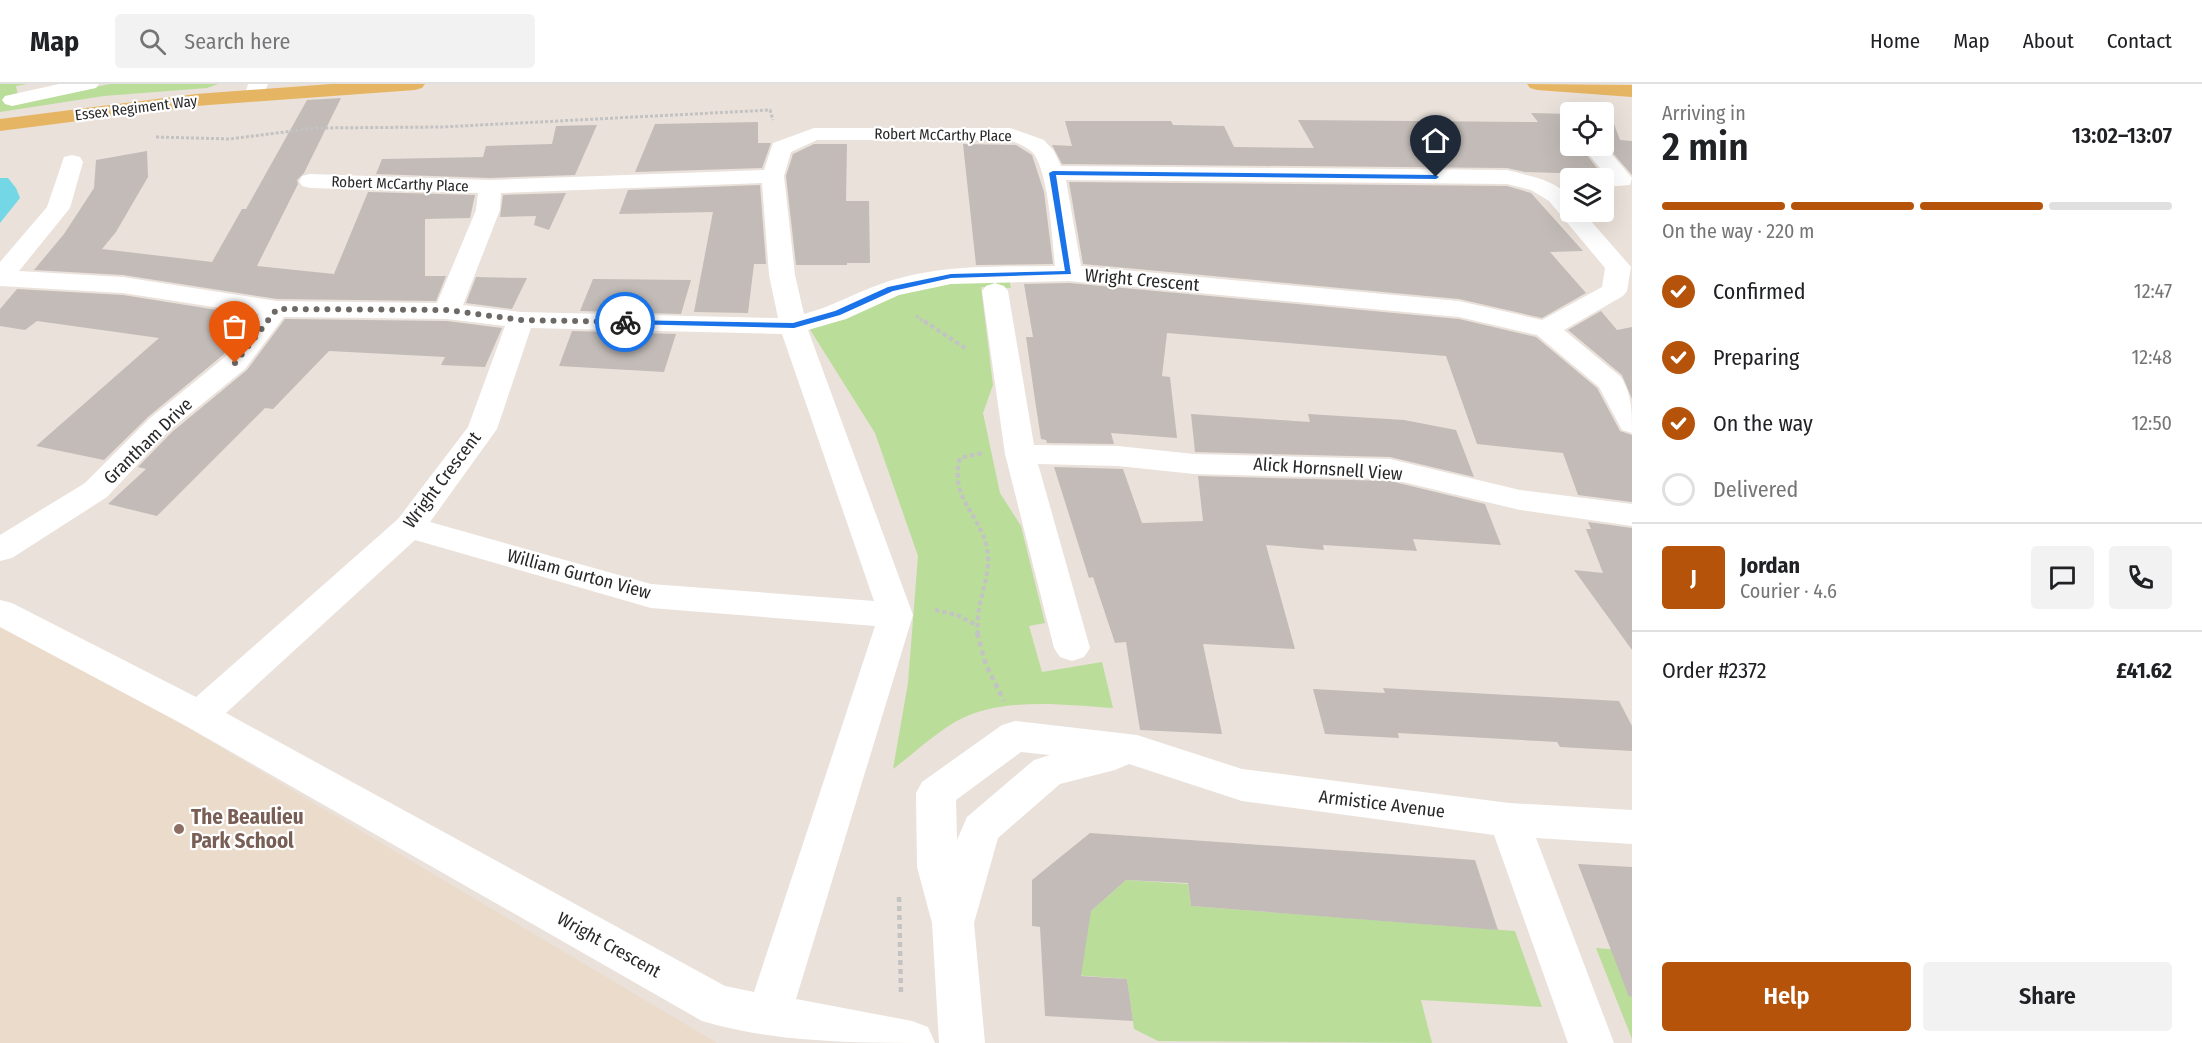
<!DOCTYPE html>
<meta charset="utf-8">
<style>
:root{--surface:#fff;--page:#f2f2f2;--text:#202124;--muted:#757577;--line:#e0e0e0;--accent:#b45309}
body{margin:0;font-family:"Fira Sans Condensed",sans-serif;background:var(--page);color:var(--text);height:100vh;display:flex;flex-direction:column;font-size:22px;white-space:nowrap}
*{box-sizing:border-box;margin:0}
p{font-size:20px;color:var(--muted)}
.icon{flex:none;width:33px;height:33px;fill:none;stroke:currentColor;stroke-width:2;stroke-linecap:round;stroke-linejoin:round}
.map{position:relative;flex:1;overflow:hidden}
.panel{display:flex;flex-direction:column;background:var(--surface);width:570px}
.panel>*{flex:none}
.tools{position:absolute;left:1560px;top:18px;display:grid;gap:12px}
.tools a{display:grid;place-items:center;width:54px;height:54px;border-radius:6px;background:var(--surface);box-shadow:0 6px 24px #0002;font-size:30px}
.pin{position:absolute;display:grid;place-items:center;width:51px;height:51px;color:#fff;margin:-62px -26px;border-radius:50% 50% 50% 0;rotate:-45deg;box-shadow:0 0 6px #0007}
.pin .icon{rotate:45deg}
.courier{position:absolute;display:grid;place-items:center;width:60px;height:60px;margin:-30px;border:4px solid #1a73e8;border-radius:50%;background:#fff;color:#222;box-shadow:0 2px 8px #0007}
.headline em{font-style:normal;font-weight:600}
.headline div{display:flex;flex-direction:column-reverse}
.headline{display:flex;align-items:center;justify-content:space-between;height:102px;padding:0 30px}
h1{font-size:39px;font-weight:600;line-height:45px}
.bar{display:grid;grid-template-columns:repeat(4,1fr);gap:9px 6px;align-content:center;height:72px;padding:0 30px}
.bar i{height:8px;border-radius:4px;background:var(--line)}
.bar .selected{background:var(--accent)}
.bar p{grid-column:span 4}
.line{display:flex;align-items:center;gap:15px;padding:0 30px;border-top:2px solid var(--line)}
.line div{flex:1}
.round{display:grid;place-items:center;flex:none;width:63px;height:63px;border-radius:6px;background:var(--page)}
ol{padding:0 30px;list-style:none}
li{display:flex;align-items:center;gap:18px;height:66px}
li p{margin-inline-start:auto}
li .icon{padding:6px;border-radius:50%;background:var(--accent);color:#fff;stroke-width:4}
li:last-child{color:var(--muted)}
li i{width:33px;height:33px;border:3px solid var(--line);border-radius:50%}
.button{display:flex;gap:12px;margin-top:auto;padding:12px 30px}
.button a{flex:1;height:69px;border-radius:6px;background:var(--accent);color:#fff;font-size:24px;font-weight:600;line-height:69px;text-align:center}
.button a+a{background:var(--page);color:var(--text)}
header{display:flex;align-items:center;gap:36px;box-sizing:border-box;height:84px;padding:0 30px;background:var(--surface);border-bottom:2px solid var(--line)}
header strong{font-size:28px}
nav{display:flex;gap:33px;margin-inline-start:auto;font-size:21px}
.search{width:420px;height:54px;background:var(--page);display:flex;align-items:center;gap:15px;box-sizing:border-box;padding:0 21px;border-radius:6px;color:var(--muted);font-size:22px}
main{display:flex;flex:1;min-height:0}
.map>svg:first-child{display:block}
</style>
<header>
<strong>Map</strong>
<div class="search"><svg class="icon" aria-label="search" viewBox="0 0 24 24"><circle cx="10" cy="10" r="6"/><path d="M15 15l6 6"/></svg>Search here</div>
<nav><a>Home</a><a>Map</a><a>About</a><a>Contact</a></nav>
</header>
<main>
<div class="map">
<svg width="1632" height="959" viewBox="0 0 1632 959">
<rect width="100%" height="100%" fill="#eae1da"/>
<path fill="#eadbca" d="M0,532L717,959H0Z"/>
<path fill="#badd9a" d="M0,0H27L16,2L18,12L42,14L110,0H218L207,4L104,12L0,28Z
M1009,194L1011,204L981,203L993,301L983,329L1000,409L1021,442L1045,539L1029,542L1042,588L1102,578L1113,624C1064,621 1000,612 955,638C933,651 913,670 893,685L908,599L918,472L875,349L809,244L890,213L948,198Z
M1126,796L1188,800L1191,822L1515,847L1542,923L1421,916L1432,959L1158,957L1134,945L1127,895L1062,890L1091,827Z
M1596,864L1632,867V955Z"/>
<path fill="#73d7e5" d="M0,94H8L16,104L20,114L0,139Z"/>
<path fill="#c2bbb7" d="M341,14L304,89L297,96L298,100L257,182L334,190L368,108L475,111L470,134L425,135V192H446L436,217L277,215L123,191L34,186L64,150L94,104L96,76L147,67L148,93L116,148L102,165L212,178L242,125H246L307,16Z
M1531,29L1570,30V62H1580L1600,88L1594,90L1525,88L1507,84L1062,80L1052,61L1072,62L1065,37H1171L1173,41L1224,42L1234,63L1314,64L1298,36L1538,38Z
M1604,34L1612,35L1620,56L1632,57V91L1604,59Z
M758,38V59H771L762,84L635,88L655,40Z
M597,41L575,91L490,94L376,90L382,75L483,73L486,62L552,60L556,42Z
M814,60H847L846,117H869L870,179H847V181H796L786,92L793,70Z
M963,60L1016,61L1032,71L1044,108L1053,180L976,181Z
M1069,98L1507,102L1531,109L1583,167L1550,168L1586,209L1542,234L1459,215L1083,180Z
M760,101L766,180H754L748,229L694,228L713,128L619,130L628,106Z
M566,109L549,146L534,141L536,132L500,133L503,111Z
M476,193L527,194L512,225L466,219Z
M593,195L691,196L681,230L580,227Z
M1069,199L1459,235L1536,253L1597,304L1620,347L1632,351V418L1578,411L1563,369L1477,360L1446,272L1167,249L1162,292L1170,293L1177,354L1111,349L1114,360L1047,359L1046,356L1041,355L1035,316L1026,253H1033L1024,200Z
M17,205L123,211L255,232L223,271L149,332L104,376L36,362L159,254L37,237L25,246L0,242V225Z
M1601,227L1617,246L1632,243V315L1622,291L1568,246Z
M285,235L447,237L502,244L485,283L441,281L445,273L329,267L273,325L265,324L157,432L108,420L146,385L138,383L172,348L247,286Z
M572,247L676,250L664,288L559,282Z
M1191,330L1310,338L1308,330L1404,336L1456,346L1474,393L1390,373L1195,368Z
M1054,383L1123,385L1142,439L1203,437L1198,392L1390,397L1485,420L1501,461L1413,455L1417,467L1323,461L1324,466L1266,461L1295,565L1203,560L1222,650L1140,646L1126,558L1115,559L1093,493L1089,494Z
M1588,438L1632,444V566L1574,486L1603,489L1586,445H1591Z
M1383,604L1619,617L1632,642V667L1560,663L1557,658L1398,649L1399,654L1325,650L1313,605L1385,609Z
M1090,749L1475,776L1498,846L1191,822L1188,799L1126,796L1091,827L1081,892L1127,895L1133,937L1045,932L1040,843L1032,842V796Z
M1578,780L1632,783V912L1629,913Z"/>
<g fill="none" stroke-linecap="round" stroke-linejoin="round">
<path stroke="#c3c3c3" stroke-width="3" stroke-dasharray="3 2" stroke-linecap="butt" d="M156,53L230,55L316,44L442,43L770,26L773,36
M916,232L926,239"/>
<path stroke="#c3c3c3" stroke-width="4" stroke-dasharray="4.5 3" stroke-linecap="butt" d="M924,237L965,264
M935,526L957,531L976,541
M978,551C974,520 993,491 987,464C979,428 949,414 960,374L983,369"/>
<path stroke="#c3c3c3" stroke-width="4.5" stroke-dasharray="5 4" stroke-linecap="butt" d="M977,549L986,581L1004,617
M899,813L901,910"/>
<path fill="#fff" fill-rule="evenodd" d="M59,0H99L96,4L12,22L5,20L2,16L5,12Z
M248,0H268L262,15L255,17L248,15L245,11Z
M814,44H1010L1044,56L1054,67L1061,82L1507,86C1530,92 1554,95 1570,113V128H1583L1631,183L1627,207L1623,212L1564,246L1621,293C1632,311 1632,327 1632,349L1622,346L1599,303L1537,251L1459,233L1069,197L951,200L899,211L846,235L808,246L913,531L796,915L912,937L928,943L935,959C857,959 776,959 702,937L186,642L0,543V516L12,519L196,613L398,435L468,343L505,242L447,235L284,233L245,285L170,346L107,413L12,474L0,477V451L85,399L150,334L225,273L259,230L123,209L0,202V178L47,123L64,73L72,71L80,73L83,78L70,124L19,187L123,193L277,217L437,219L476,126L478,109L310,104L302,102L299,97L302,92L310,90L490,96L764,86L773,59ZM817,56H1009C1017,59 1028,63 1034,70C1049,92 1052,154 1055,182C998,183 936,180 881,200C855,209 831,223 804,230L795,191L784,92L791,68ZM1066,96L1507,100L1531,106L1549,117L1605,184L1602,203L1542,236L1459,217L1081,182ZM762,99L769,191L778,234L521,228L463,221L500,126L501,109ZM531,244L782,250L874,517L651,500L430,438L497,345ZM415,456L651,524L875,542L754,908L725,902L226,629Z
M1604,61L1632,94L1630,101L1604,103V94H1594L1596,91L1604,89L1582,62Z
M995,199L1004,202L1008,207L1034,361L1118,362L1194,370L1390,375L1520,406L1632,420V442L1520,426L1390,395L1194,390L1118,382L1038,380L1090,564L1084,573L1072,577L1060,573L1054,564L1005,370L982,207L986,202Z
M1015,637L1137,651L1242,685L1509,719L1632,726V760L1536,754L1614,959H1568L1494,751L1242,717L1129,680L1115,686L1060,700L998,754L974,839L985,959H939L932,839L917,783L916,709L922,698L1002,641ZM1021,668L1050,671L1034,676L967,733L957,756L956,716Z"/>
<path fill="#e6b563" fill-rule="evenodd" d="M331,0H425L422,4L415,6L196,22L0,47V35L196,10Z
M1527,0L1632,1V13L1537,6L1530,4Z"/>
</g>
<path fill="#1a73e8" d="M1053,87L1436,91L1439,93L1436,95L1056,91L1071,190L951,194L893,207L840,231L794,244L625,240L621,238L625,236L793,239L835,227L888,203L951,190L1065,187L1049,89Z"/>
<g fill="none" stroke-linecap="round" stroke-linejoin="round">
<path stroke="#6c6966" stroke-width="6" stroke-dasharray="0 10.8" d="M235,279L277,225L447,226L521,236L625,238"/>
</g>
<circle fill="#8d6e63" stroke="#fff" stroke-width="2" cx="179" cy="745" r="6"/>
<g text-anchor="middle" stroke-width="4.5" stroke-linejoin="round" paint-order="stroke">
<g font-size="15" fill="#282828" stroke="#fff">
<text transform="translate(136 24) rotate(-7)" y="5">Essex Regiment Way</text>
<text transform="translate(943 51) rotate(1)" y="5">Robert McCarthy Place</text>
<text transform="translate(400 100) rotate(2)" y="5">Robert McCarthy Place</text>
</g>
<g font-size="18" fill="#282828" stroke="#fff">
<text transform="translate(1142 196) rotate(5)" y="6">Wright Crescent</text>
<text transform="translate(148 357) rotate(-44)" y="6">Grantham Drive</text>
<text transform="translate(1328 385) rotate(4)" y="6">Alick Hornsnell View</text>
<text transform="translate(442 396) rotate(-53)" y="6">Wright Crescent</text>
<text transform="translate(579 490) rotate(15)" y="6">William Gurton View</text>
<text transform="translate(1382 720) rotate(7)" y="6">Armistice Avenue</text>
<text transform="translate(609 861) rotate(29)" y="6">Wright Crescent</text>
</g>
<g font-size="21" font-weight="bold" fill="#785e54" stroke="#fff" text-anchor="start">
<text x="191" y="740">The Beaulieu<tspan x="191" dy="24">Park School</tspan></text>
</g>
</g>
</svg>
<div class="tools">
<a><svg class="icon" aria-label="locate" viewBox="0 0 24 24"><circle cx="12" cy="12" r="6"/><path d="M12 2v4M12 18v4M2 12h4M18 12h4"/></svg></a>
<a><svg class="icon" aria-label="layers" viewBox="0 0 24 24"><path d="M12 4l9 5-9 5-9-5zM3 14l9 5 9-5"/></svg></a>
</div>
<div class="pin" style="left:235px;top:279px;background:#ea580c"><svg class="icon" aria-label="bag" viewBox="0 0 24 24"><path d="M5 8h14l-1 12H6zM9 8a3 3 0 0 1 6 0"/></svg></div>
<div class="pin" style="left:1436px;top:93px;background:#1f2937"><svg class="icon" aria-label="home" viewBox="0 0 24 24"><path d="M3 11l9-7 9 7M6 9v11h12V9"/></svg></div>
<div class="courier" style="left:625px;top:238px"><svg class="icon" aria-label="bike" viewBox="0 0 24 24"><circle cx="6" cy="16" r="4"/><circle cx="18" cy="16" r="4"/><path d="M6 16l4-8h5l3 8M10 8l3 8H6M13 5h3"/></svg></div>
</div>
<section class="panel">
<div class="headline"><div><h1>2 min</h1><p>Arriving in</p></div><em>13:02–13:07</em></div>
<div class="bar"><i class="selected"></i><i class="selected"></i><i class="selected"></i><i></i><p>On the way · 220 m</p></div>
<ol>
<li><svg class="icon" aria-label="check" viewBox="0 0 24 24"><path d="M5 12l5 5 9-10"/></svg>Confirmed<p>12:47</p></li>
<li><svg class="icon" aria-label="check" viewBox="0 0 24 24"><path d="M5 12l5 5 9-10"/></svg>Preparing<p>12:48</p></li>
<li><svg class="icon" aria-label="check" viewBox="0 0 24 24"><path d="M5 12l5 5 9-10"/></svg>On the way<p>12:50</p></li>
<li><i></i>Delivered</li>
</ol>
<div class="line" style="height:108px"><b class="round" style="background:var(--accent);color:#fff">J</b><div><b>Jordan</b><p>Courier · 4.6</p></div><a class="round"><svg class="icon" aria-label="chat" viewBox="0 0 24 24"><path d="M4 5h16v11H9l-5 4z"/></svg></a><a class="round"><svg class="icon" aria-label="phone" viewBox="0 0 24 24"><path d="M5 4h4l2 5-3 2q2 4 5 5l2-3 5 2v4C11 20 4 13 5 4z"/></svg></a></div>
<div class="line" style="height:78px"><div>Order #2372</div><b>£41.62</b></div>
<div class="button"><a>Help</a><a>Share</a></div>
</section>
</main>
